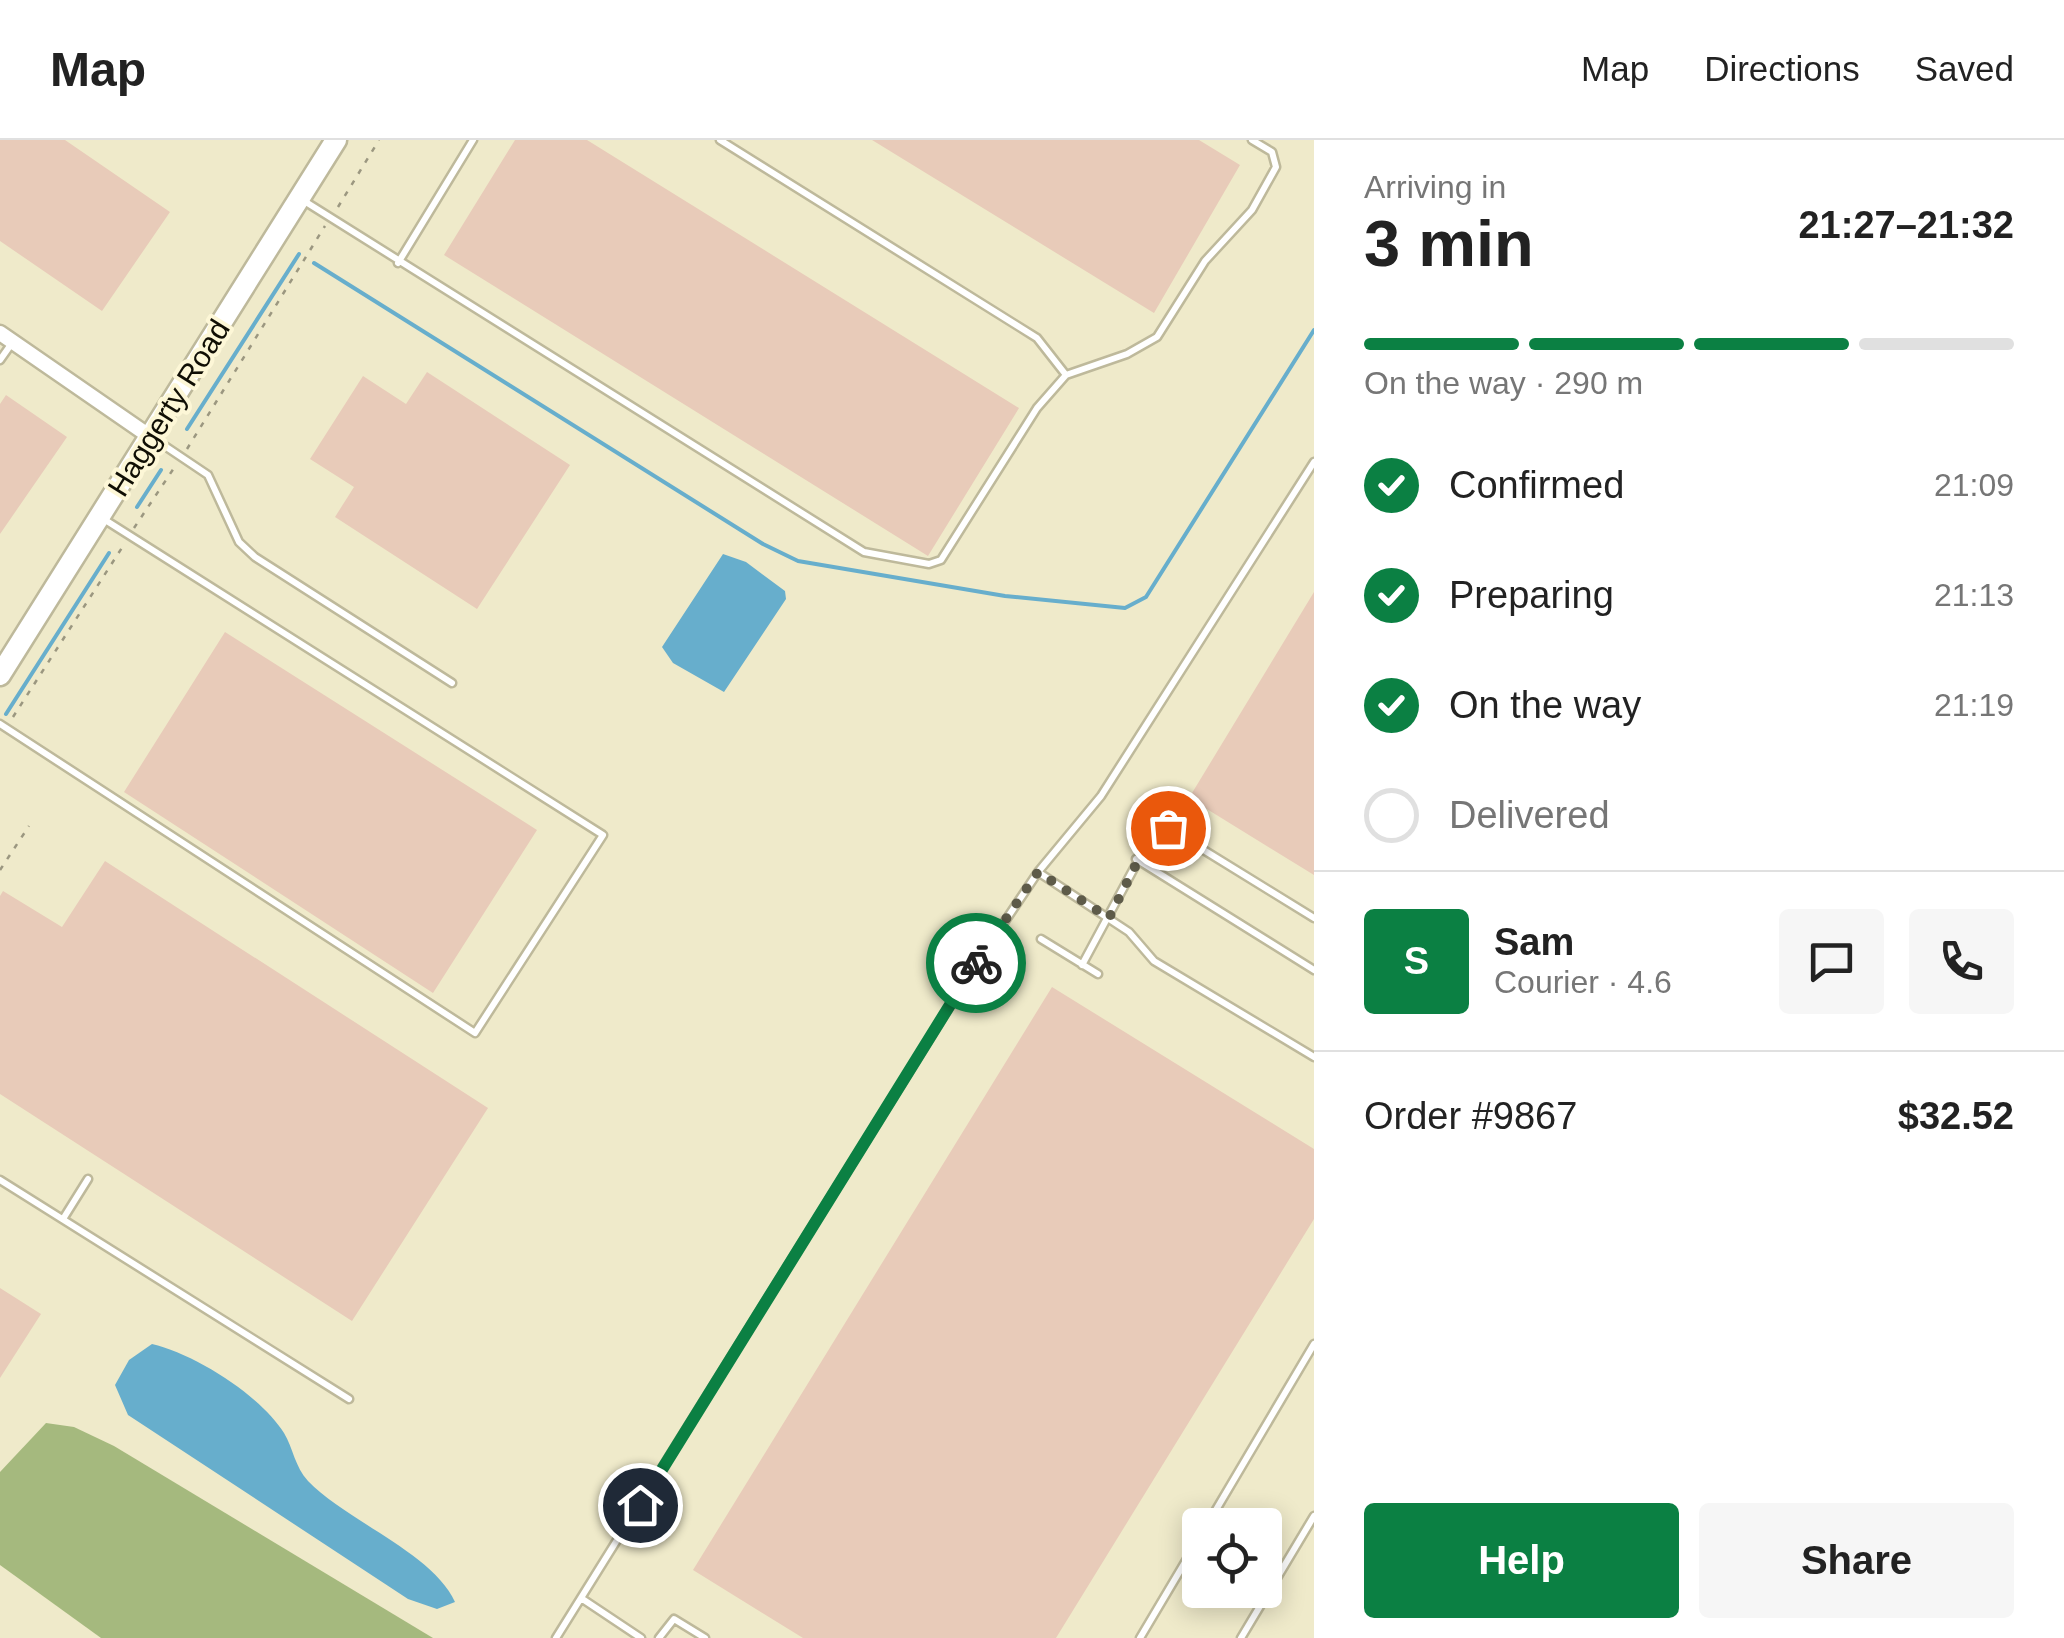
<!DOCTYPE html>
<meta charset="utf-8">
<style>
:root{--surface:#fff;--page:#f6f6f6;--text:#222;--muted:#767676;--line:#e0e0e0;--accent:#0b8043}
body{margin:0;font-family:Helvetica,sans-serif;background:var(--page);color:var(--text);height:100vh;display:flex;flex-direction:column;font-size:38px;white-space:nowrap}
*{box-sizing:border-box;margin:0}
p{font-size:32px;color:var(--muted)}
.icon{flex:none;width:55px;height:55px;fill:none;stroke:currentColor;stroke-width:2;stroke-linecap:round;stroke-linejoin:round}
.map{position:relative;flex:1;overflow:hidden}
.panel{display:flex;flex-direction:column;background:var(--surface);width:750px}
.panel>*{flex:none}
.controls{position:absolute;left:1182px;top:1368px;display:grid;gap:20px}
.controls a{display:grid;place-items:center;width:100px;height:100px;border-radius:10px;background:var(--surface);box-shadow:0 5px 25px #0003;font-size:50px}
.pin{position:absolute;display:grid;place-items:center;width:85px;height:85px;color:#fff;margin:-42px;border:5px solid #fff;border-radius:50%;box-shadow:0 2px 10px #0007}
.courier{position:absolute;display:grid;place-items:center;width:100px;height:100px;margin:-50px;border:8px solid #0b8043;border-radius:50%;background:#fff;color:#222;box-shadow:0 2px 12px #0007}
.head em{font-style:normal;font-weight:800}
.head div{display:flex;flex-direction:column-reverse}
.head{display:flex;align-items:center;justify-content:space-between;height:170px;padding:0 50px}
h1{font-size:65px;font-weight:800;line-height:75px}
.bar{display:grid;grid-template-columns:repeat(4,1fr);gap:15px 10px;align-content:center;height:120px;padding:0 50px}
.bar i{height:12px;border-radius:8px;background:var(--line)}
.bar .current{background:var(--accent)}
.bar p{grid-column:span 4}
.line{display:flex;align-items:center;gap:25px;padding:0 50px;border-top:2px solid var(--line)}
.line div{flex:1}
.round{display:grid;place-items:center;flex:none;width:105px;height:105px;border-radius:10px;background:var(--page)}
ol{padding:0 50px;list-style:none}
li{display:flex;align-items:center;gap:30px;height:110px}
li p{margin-inline-start:auto}
li .icon{padding:10px;border-radius:50%;background:var(--accent);color:#fff;stroke-width:4}
li:last-child{color:var(--muted)}
li i{width:55px;height:55px;border:5px solid var(--line);border-radius:50%}
.action{display:flex;gap:20px;margin-top:auto;padding:20px 50px}
.action a{flex:1;height:115px;border-radius:10px;background:var(--accent);color:#fff;font-size:40px;font-weight:800;line-height:115px;text-align:center}
.action a+a{background:var(--page);color:var(--text)}
header{display:flex;align-items:center;gap:60px;box-sizing:border-box;height:140px;padding:0 50px;background:var(--surface);border-bottom:2px solid var(--line)}
header strong{font-size:48px}
nav{display:flex;gap:55px;margin-inline-start:auto;font-size:35px}
main{display:flex;flex:1;min-height:0}
.map>svg:first-child{display:block}
</style>
<header>
<strong>Map</strong>
<nav><a>Map</a><a>Directions</a><a>Saved</a></nav>
</header>
<main>
<div class="map">
<svg width="1314" height="1498" viewBox="0 0 1314 1498">
<rect width="100%" height="100%" fill="#efeaca"/>
<path fill="#a5b97e" d="M46,1283L74,1287L114,1306L433,1498H101L0,1425V1332Z"/>
<path fill="#67aecc" d="M723,414L746,422L785,451L786,459L724,552L673,523L662,507Z
M152,1204C195,1214 260,1255 284,1293C293,1308 295,1327 308,1341C348,1382 433,1413 455,1462L437,1469L408,1459L128,1275L115,1245L129,1220Z"/>
<g fill="none" stroke-linecap="round" stroke-linejoin="round">
<path stroke="#67aecc" stroke-width="4" d="M314,123L763,404L798,421L1005,456L1125,468L1146,457L1314,190
M187,289L299,114
M137,367L161,330
M6,574L109,413"/>
</g>
<path fill="#e8cbb9" d="M0,0H65L170,72L102,171L0,101Z
M515,0H587L1019,268L928,416L444,115Z
M872,0H1199L1240,25L1154,173Z
M427,232L570,325L477,469L335,377L354,347L310,319L363,236L406,264Z
M6,255L67,297L0,394V264Z
M1314,452V735L1189,658Z
M225,492L537,690L433,853L124,652Z
M105,721L488,968L352,1181L0,954V756L3,751L62,787Z
M1052,847L1314,1009V1079L1056,1498H803L693,1430Z
M0,1148L41,1174L0,1238Z"/>
<g fill="none" stroke-linecap="round" stroke-linejoin="round">
<defs>
<path id="lane" d="M720,0L1037,198L1066,235
M301,59L864,412L929,424L941,420L1037,268L1066,235L1127,214L1157,197L1205,121L1252,70L1276,27L1272,12L1252,0
M398,123L473,0
M0,220L12,203
M153,298L208,335L239,402L255,417L452,543
M0,584L475,893L603,695L102,378
M1136,719L1314,830
M1038,732L1129,792L1154,821L1314,917
M1041,799L1098,834
M1082,825L1155,689L1168,688L1314,778
M0,1040L349,1259
M63,1079L88,1039
M1207,1385L1314,1204
M581,1458L641,1498
M556,1498L973,829L1038,732L1101,656L1314,322
M659,1498L674,1479L705,1498
M1140,1498L1200,1397
M1241,1498L1314,1376"/>
<path id="street" d="M0,193L152,298"/>
<path id="secondary" d="M0,535L336,0"/>
</defs>
<use href="#lane" stroke="#beb99b" stroke-width="11"/>
<use href="#street" stroke="#beb99b" stroke-width="19"/>
<use href="#secondary" stroke="#beb99b" stroke-width="25"/>
<path stroke="#9b9780" stroke-width="2.5" stroke-dasharray="5 8" stroke-linecap="butt" d="M338,67L379,0
M187,309L325,86
M134,388L174,328
M13,577L125,403
M0,730L29,686"/>
<use href="#lane" stroke="#fff" stroke-width="6"/>
<use href="#street" stroke="#fff" stroke-width="14"/>
<use href="#secondary" stroke="#fff" stroke-width="20"/>
</g>
<g fill="none" stroke-linecap="round" stroke-linejoin="round">
<path stroke="#5e5b49" stroke-width="10" stroke-dasharray="0 18" d="M976,823L1038,732L1109,778L1154,689L1168,688"/>
<path stroke="#0b8043" stroke-width="12" d="M640,1365L976,823"/>
</g>
<g text-anchor="middle" stroke-width="8" stroke-linejoin="round" paint-order="stroke">
<g font-size="30" fill="#100e04" stroke="#fdf7d7">
<text transform="translate(169 268) rotate(-58)" y="10">Haggerty Road</text>
</g>
</g>
</svg>
<div class="controls">
<a><svg class="icon" aria-label="locate" viewBox="0 0 24 24"><circle cx="12" cy="12" r="6"/><path d="M12 2v4M12 18v4M2 12h4M18 12h4"/></svg></a>
</div>
<div class="pin" style="left:1168px;top:688px;background:#ea580c"><svg class="icon" aria-label="bag" viewBox="0 0 24 24"><path d="M5 8h14l-1 12H6zM9 8a3 3 0 0 1 6 0"/></svg></div>
<div class="pin" style="left:640px;top:1365px;background:#1f2937"><svg class="icon" aria-label="home" viewBox="0 0 24 24"><path d="M3 11l9-7 9 7M6 9v11h12V9"/></svg></div>
<div class="courier" style="left:976px;top:823px"><svg class="icon" aria-label="bike" viewBox="0 0 24 24"><circle cx="6" cy="16" r="4"/><circle cx="18" cy="16" r="4"/><path d="M6 16l4-8h5l3 8M10 8l3 8H6M13 5h3"/></svg></div>
</div>
<section class="panel">
<div class="head"><div><h1>3 min</h1><p>Arriving in</p></div><em>21:27–21:32</em></div>
<div class="bar"><i class="current"></i><i class="current"></i><i class="current"></i><i></i><p>On the way · 290 m</p></div>
<ol>
<li><svg class="icon" aria-label="check" viewBox="0 0 24 24"><path d="M5 12l5 5 9-10"/></svg>Confirmed<p>21:09</p></li>
<li><svg class="icon" aria-label="check" viewBox="0 0 24 24"><path d="M5 12l5 5 9-10"/></svg>Preparing<p>21:13</p></li>
<li><svg class="icon" aria-label="check" viewBox="0 0 24 24"><path d="M5 12l5 5 9-10"/></svg>On the way<p>21:19</p></li>
<li><i></i>Delivered</li>
</ol>
<div class="line" style="height:180px"><b class="round" style="background:var(--accent);color:#fff">S</b><div><b>Sam</b><p>Courier · 4.6</p></div><a class="round"><svg class="icon" aria-label="chat" viewBox="0 0 24 24"><path d="M4 5h16v11H9l-5 4z"/></svg></a><a class="round"><svg class="icon" aria-label="phone" viewBox="0 0 24 24"><path d="M5 4h4l2 5-3 2q2 4 5 5l2-3 5 2v4C11 20 4 13 5 4z"/></svg></a></div>
<div class="line" style="height:130px"><div>Order #9867</div><b>$32.52</b></div>
<div class="action"><a>Help</a><a>Share</a></div>
</section>
</main>
